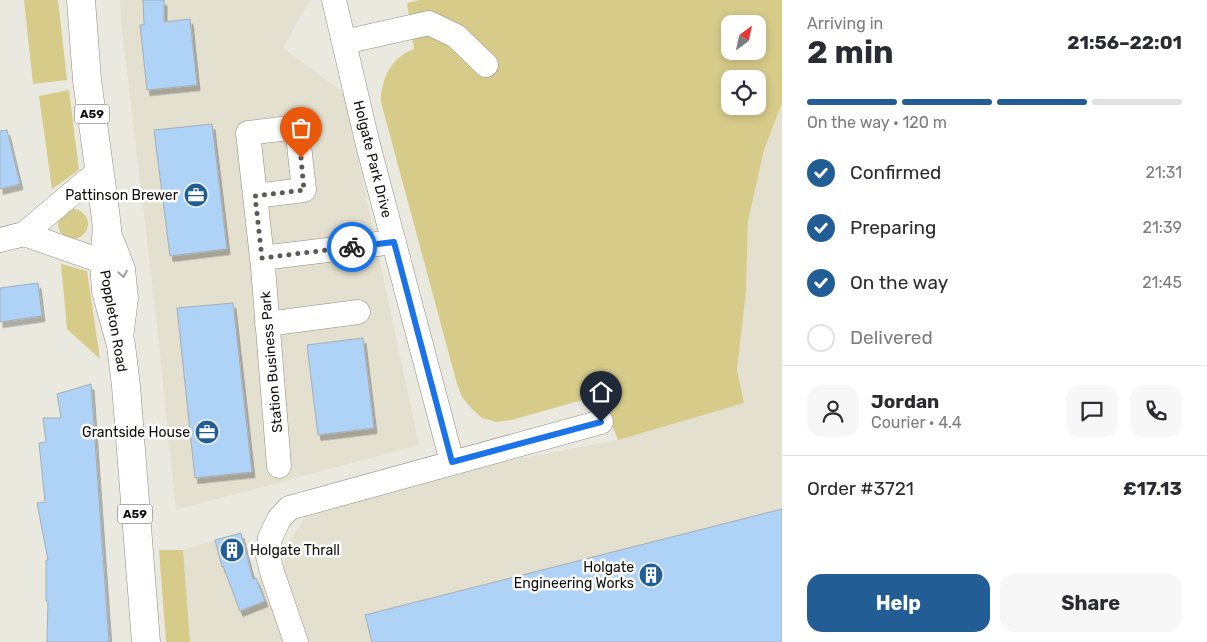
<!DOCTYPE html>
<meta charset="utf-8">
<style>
:root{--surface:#fff;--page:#f7f7f7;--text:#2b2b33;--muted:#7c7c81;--line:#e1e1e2;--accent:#225e95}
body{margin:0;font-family:Rubik,sans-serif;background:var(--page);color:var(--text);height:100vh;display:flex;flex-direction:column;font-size:19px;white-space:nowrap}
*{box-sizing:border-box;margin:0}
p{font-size:16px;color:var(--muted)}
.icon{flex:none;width:28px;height:28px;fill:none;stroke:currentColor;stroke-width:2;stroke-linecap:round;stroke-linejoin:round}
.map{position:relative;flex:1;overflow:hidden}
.drawer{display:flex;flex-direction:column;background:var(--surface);width:425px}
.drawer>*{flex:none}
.needle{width:32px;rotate:33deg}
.buttons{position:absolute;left:721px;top:15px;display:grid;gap:10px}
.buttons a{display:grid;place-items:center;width:45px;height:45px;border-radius:10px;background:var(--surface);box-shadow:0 2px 8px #0003;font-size:25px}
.pin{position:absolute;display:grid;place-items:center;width:42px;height:42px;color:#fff;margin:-51px -21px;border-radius:50% 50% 50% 0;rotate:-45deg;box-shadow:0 0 5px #0007}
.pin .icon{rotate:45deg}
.courier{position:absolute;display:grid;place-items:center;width:50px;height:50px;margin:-25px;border:4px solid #1a73e8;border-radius:50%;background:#fff;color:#222;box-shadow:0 1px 6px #0007}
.headline em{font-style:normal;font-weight:700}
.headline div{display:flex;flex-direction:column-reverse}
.headline{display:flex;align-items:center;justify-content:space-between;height:85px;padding:0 25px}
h1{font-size:32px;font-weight:700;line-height:38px}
.bar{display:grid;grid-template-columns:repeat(4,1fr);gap:8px 5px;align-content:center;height:60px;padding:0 25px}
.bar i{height:6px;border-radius:4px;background:var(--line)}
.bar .on{background:var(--accent)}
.bar p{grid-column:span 4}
.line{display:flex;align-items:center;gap:12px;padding:0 25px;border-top:1px solid var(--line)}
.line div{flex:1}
.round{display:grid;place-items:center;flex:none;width:52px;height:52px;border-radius:15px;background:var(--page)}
ol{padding:0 25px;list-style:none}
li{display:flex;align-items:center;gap:15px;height:55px}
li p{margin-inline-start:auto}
li .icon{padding:5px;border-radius:50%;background:var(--accent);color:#fff;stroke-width:4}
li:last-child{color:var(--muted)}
li i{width:28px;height:28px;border:2px solid var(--line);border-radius:50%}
.primary-button{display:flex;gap:10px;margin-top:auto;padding:10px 25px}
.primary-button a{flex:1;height:58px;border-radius:15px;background:var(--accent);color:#fff;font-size:20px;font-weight:700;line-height:58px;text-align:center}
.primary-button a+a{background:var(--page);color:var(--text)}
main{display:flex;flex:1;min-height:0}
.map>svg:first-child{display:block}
</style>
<main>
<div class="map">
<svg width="782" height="642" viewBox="0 0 782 642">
<defs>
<filter id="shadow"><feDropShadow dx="3" dy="5.5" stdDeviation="0" flood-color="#0004"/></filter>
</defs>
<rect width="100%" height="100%" fill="#eae9e0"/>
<path fill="#e3e0cf" d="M120,0H310L283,48L344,93L419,445L176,510L156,316L121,21Z
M782,103V642H190L183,550L215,540L222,566L248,560L256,578L284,566L287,545L305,517L453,471L618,440L743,403L737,370L746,291L748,221L764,150Z"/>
<path fill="#d7cb8a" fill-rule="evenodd" d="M24,0H58L67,80L33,84Z
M420,0H782V103L764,150L748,221L746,291L737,370L744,403L618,440L600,395L512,420L496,422L482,418L472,409L462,397L457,384L381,102C381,79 391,57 414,49L407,3ZM730,24H758V51H730ZM730,79H758V106H730Z
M69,90L79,170L52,189L39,96Z
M58 224a15 15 0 1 1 30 0a15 15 0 1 1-30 0Z
M61,264L87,271L100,359L67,329Z
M159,550H183L190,642H166Z"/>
<path fill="#afd2f7" stroke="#a6adb4" filter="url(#shadow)" d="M143,0H164V22L190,19L197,85L147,90L140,25H144Z
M212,124L227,249L170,256L154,130Z
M7,130L20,184L0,189V131Z
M38,283L42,316L0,322V288Z
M233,303L252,472L195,478L177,308Z
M363,338L374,428L318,435L307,345Z
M91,384L109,642H47L48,601H46V560H48L37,503L45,502L39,443L46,442L43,418H61L57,394Z
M782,509V642H372L365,615Z
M241,533L253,579L256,578L265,601L240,611L223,566L222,567L215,540Z"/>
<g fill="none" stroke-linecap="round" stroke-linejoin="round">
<defs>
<path id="minor" d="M334,0L368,145L452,462
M344,42L429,23L456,36L486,65
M255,196L304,190L297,127L248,133L262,258L263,267L279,466
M107,228L123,269L126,298L121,338
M24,234L104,262
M0,240L24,234L100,170
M262,258L394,242
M267,324L358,312
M296,642L272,572L268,556L270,538L279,519L289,508L601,422"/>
<path id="major" d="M81,0L87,80L105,211L107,228L104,262L106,291L121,345L126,386L146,642"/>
</defs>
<use href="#minor" stroke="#8e8c84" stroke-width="25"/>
<use href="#major" stroke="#8e8c84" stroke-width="29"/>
<use href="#minor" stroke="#fff" stroke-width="24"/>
<use href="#major" stroke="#fff" stroke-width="28"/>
</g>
<defs><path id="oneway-chevron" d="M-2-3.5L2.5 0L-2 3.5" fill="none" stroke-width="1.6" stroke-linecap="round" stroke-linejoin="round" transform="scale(1.25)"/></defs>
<use stroke="#9f9f9d" href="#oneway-chevron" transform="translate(123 274) rotate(81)"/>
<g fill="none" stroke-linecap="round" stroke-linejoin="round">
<path stroke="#5c5b56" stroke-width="5" stroke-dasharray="0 9" d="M301,158L304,190L255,196L262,258L352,247"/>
<path stroke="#1a73e8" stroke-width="6" d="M352,247L394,242L452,462L601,422"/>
</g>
<defs>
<symbol id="office-disc" viewBox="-11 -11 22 22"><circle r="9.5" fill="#225e95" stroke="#fff"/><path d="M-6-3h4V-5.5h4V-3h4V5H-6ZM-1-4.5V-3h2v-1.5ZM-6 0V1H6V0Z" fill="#fff"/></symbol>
<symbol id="building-disc" viewBox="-11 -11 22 22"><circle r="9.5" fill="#225e95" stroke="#fff"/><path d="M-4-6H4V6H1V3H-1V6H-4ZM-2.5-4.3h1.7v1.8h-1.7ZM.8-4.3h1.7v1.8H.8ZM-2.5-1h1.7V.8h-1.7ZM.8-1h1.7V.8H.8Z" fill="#fff"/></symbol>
</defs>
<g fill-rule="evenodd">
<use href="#office-disc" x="182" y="181" width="28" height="28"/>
<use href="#office-disc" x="193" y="418" width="28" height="28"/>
<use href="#building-disc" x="218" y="536" width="28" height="28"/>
<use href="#building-disc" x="637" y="561" width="28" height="28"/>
</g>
<g text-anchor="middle" stroke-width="5" stroke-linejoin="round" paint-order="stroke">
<g fill="#fff" stroke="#575654" stroke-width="1">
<rect x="74.5" y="104.5" width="35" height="19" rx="4"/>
<rect x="117.5" y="504.5" width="35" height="19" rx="4"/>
</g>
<g font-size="12" font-weight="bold" fill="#0f0e0b">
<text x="92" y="118">A59</text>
<text x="135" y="518">A59</text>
</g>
<g font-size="14" fill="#0f0e0b" stroke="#fff">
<text transform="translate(373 159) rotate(76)" y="5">Holgate Park Drive</text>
<text transform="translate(114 321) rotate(80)" y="5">Poppleton Road</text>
<text transform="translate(271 362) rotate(-95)" y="5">Station Business Park</text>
</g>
<g font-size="14" fill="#0f0e0b" stroke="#fff" text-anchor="end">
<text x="178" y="200">Pattinson Brewer</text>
<text x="190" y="437">Grantside House</text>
<text x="250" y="555" text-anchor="start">Holgate Thrall</text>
<text x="634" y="572">Holgate<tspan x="634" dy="16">Engineering Works</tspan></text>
</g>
</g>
</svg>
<div class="buttons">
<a><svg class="needle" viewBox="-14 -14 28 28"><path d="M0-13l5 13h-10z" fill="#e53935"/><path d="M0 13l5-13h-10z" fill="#7c7c81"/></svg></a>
<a><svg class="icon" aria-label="locate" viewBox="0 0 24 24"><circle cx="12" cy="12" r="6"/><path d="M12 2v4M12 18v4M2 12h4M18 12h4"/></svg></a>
</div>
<div class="pin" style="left:301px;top:158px;background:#ea580c"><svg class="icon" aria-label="bag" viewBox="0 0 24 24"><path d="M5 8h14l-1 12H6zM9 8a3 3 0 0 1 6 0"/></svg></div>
<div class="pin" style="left:601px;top:422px;background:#1f2937"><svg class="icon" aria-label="home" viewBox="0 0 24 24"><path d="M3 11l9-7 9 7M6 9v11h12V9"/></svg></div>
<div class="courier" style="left:352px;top:247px"><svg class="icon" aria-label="bike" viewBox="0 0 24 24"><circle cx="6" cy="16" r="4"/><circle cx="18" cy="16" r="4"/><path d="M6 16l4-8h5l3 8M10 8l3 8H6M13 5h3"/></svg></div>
</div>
<section class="drawer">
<div class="headline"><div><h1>2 min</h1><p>Arriving in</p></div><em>21:56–22:01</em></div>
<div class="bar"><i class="on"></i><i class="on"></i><i class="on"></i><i></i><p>On the way · 120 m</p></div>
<ol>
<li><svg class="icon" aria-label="check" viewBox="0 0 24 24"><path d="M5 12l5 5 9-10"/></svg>Confirmed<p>21:31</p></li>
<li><svg class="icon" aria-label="check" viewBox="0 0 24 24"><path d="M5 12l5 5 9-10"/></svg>Preparing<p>21:39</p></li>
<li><svg class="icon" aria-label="check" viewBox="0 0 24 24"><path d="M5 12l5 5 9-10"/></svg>On the way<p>21:45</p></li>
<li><i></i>Delivered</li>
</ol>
<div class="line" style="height:90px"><a class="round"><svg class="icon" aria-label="person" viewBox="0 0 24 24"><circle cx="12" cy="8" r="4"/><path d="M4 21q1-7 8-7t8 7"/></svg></a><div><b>Jordan</b><p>Courier · 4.4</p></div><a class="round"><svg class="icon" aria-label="chat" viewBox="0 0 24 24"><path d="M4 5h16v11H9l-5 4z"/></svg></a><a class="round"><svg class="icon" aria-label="phone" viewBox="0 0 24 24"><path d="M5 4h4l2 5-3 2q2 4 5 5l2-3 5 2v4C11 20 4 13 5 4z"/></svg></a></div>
<div class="line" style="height:65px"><div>Order #3721</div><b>£17.13</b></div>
<div class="primary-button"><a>Help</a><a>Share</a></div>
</section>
</main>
